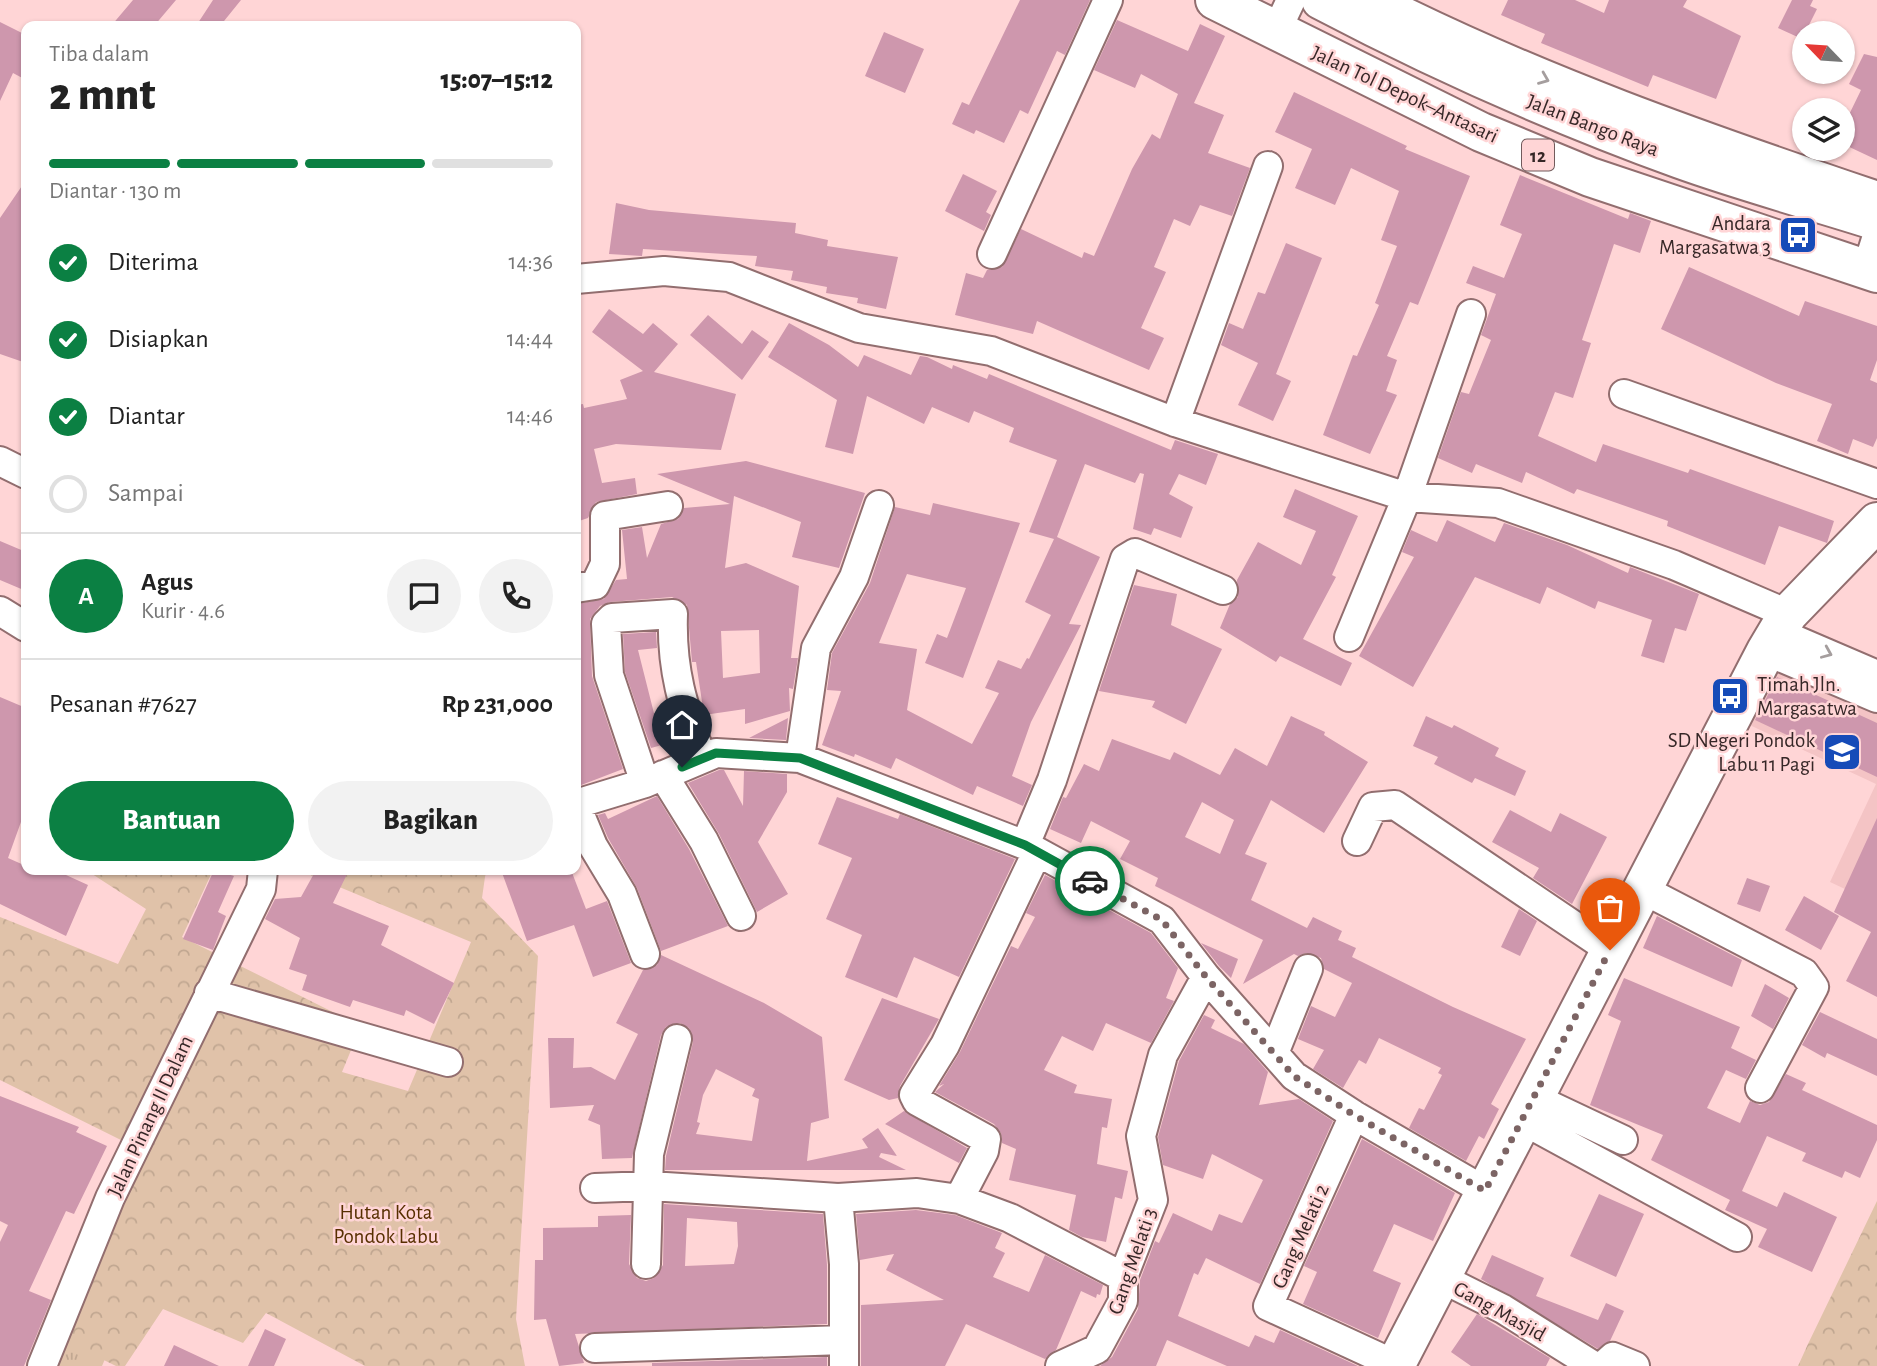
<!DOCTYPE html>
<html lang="id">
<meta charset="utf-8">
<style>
:root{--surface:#fff;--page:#f2f2f2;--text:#222;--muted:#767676;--line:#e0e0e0;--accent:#0b8043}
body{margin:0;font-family:"Alegreya Sans",sans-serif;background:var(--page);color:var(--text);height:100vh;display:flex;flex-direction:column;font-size:26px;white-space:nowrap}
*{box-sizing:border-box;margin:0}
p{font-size:23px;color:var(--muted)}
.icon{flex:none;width:38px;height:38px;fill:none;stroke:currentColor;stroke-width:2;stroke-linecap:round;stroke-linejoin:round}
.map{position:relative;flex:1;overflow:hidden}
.drawer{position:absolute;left:21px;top:21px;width:560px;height:854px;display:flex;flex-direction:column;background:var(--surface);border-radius:14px;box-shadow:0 2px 5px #0004}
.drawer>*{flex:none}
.needle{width:46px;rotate:295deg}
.tools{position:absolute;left:1792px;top:21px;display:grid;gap:14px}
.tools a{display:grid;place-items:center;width:63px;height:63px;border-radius:50%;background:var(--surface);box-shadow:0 2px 5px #0004;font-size:35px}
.pin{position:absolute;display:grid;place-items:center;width:60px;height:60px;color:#fff;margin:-72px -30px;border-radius:50% 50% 50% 0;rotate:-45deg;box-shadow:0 0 7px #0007}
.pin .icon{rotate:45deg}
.courier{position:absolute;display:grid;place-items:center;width:70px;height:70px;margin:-35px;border:5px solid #0b8043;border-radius:50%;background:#fff;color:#222;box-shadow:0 2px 9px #0007}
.headline em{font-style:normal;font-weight:800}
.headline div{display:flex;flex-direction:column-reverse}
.headline{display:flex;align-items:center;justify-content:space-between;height:119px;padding:0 28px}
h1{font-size:46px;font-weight:800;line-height:52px}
.bar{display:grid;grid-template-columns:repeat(4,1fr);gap:10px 7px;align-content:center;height:84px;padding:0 28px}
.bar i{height:9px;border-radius:5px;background:var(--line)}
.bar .current{background:var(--accent)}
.bar p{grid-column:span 4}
.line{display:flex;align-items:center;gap:18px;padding:0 28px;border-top:2px solid var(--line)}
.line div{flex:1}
.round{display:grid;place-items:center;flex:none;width:74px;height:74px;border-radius:37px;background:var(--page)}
ol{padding:0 28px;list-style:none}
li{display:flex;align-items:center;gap:21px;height:77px}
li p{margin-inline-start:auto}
li .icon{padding:7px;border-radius:50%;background:var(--accent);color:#fff;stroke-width:4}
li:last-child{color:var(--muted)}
li i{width:38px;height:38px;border:4px solid var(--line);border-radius:50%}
.action{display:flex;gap:14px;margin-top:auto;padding:14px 28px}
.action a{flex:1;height:80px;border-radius:42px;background:var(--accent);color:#fff;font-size:28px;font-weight:800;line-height:80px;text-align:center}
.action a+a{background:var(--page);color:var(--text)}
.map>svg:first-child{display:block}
</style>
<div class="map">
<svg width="1877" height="1366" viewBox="0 0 1877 1366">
<defs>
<pattern id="grass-tufts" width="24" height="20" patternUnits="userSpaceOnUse" patternTransform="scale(1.75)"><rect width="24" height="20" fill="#e0c2a9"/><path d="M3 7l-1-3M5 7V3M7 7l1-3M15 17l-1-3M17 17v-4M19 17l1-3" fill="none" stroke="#c1a791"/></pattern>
<pattern id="forest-crowns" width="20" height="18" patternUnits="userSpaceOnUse" patternTransform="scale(1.75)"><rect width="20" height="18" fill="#e0c2a9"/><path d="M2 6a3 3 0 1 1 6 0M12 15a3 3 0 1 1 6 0" fill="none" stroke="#c1a791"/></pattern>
</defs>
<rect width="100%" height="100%" fill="#ffd5d6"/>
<path fill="#f4c4c5" d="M1767,663L1877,708V904L1830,882L1876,784L1739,720Z"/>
<path fill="url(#grass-tufts)" d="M54,1335L105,1359L102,1366H40Z"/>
<path fill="url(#forest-crowns)" d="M86,870H213L182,937L361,1026L342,1072L408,1091L471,942L301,871L486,870L482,898L538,956L516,1319L525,1366H365L266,1313L243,1343L163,1309L125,1366H116L51,1334L129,1144L0,1080V917L118,964L146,909Z
M1877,1201V1366H1798L1808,1344Z"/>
<path fill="#ce97ad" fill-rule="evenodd" d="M133,0H176L154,26H111Z
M213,0H241L220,26H196Z
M1020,0H1090L1065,55L1057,51L1028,114L1020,110L1004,143L976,130L974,134L952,124L962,102L969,105Z
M1508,0H1575L1604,13L1609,0H1687L1683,7L1741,36L1716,99L1653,75L1648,87L1541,43L1545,34L1501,15Z
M1792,0H1813L1810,6L1817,9L1802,39L1778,28Z
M1117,20L1188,51L1200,24L1225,36L1194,103L1224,115L1208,153L1250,168L1232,216L1200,205L1190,226L1174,219L1154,267L1166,272L1141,328L1164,338L1149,370L1037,321L1033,334L955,315L966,273L983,278L987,270L1002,267L1021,229L1082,258L1084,252L1094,256L1132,169L1152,134L1160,139L1178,94L1141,74L1135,88L1094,70Z
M0,22L26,35V80L13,73L0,101Z
M884,32L924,49L905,93L865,76Z
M1864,54L1877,57V160L1843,144V127L1861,90L1849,84Z
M1294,92L1407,146L1405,149L1470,176L1418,305L1410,302L1387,356L1397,360L1386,391L1397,395L1370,454L1323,435L1353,355L1357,356L1379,305L1375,303L1397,246L1381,240L1399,191L1351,168L1335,205L1295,188L1312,149L1275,132Z
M963,174L997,191L986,212L991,215L984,231L945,211Z
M1520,175L1628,219L1630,213L1651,221L1640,253L1614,244L1582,340L1591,343L1573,398L1555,392L1538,436L1596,462L1603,444L1688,473L1690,469L1834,521L1827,543L1779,526L1765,565L1667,526L1668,521L1577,489L1574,494L1526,472L1522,483L1476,464L1472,473L1438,458L1461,392L1469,394L1491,340L1481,335L1496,294L1466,283L1473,266L1504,278L1522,234L1500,225Z
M26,180V363L0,354V218Z
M616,203L649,210L796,223L795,233L828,240L827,246L898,257L886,309L857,303L858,298L826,293L827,287L791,280L793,271L755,266L757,256L643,249L642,256L609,254Z
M1286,243L1322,258L1276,374L1291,381L1273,421L1238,405L1258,363L1221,345L1229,323L1243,329L1258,292L1265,294Z
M1689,267L1799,316L1805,301L1877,326V360L1870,380L1877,383V438L1873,447L1853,439L1848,454L1817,441L1832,404L1776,383L1661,329Z
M609,309L643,334L653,323L678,344L654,372L736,394L721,450L616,444L594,449L602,483L635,478L637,494L596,502L588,518L576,522V405L583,404L584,408L627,399L620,380L643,371L592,332Z
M708,315L742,344L752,330L769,342L742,380L690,335Z
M789,323L829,345L858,367L864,355L911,375L920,356L927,357L952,369L953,365L987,379L989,374L1171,450L1175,440L1218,454L1206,485L1179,474L1169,494L1193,507L1181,538L1154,528L1151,535L1133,529L1144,474L1140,473L1135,483L1085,464L1057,537L1100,557L1069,624L1081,625L1031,722L1012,776L1032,785L1023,806L977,786L973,795L896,758L891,769L855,754L854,757L822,745L841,691L827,690L832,653L870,583L895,507L930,515L933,503L1020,523L963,678L925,663L937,634L947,638L966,588L907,574L879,643L917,649L907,710L972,744L999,693L985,688L998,660L1021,669L1027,658L1029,659L1051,615L1025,602L1054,539L1029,532L1057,460L1009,442L1014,428L974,411L969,423L932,407L924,424L867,396L853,454L825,447L837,400L768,357Z
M746,461L865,493L839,568L792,557L801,522L734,496L725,568L746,563L799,586L791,658H798L793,689L789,688L790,711L745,724V709L704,715L696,662H692L687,605L672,597L610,602L600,606L590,619L592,676L623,769L576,787V604L604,599L616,580L627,579L622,530L642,527L647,558L661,524L678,519L684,508L730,504L657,474ZM759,630L760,673L723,678L721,631Z
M1295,489L1358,516L1332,575L1336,577L1303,639L1352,663L1341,686L1280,656L1276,662L1220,628L1230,604L1238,597L1237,580L1258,542L1301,565L1316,531L1283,517Z
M1447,520L1495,542L1504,523L1567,545L1628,573L1630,567L1699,594L1686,631L1675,628L1664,663L1641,656L1652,620L1598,601L1595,609L1547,587L1540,604L1475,577L1413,687L1359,656L1414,557L1402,552L1411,530L1437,542Z
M0,541L26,552V591L0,580Z
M1134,585L1177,594L1171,625L1222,649L1186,724L1152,707L1155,701L1099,691Z
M656,632L657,648L638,650L662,745L651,748L625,672L623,634Z
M1777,677L1877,723V777L1755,720Z
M0,697L26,708V808L8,858L26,866V870H69L66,875L88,885L66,936L0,904Z
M1291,716L1325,732L1324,735L1368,762L1324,833L1271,800L1245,854L1267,863L1251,900L1307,928L1313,917L1342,931L1338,940L1356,948L1352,957L1453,1007L1526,1039L1491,1104L1499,1109L1484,1139L1479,1136L1466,1161L1409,1128L1419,1108L1424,1110L1442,1075L1438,1073L1441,1068L1379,1038L1366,1064L1359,1060L1343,1088L1313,1069L1324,1050L1298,1039L1311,1006L1335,1017L1352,983L1324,969L1321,958L1306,953L1298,956L1294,954L1243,984L1263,940L1155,886L1158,878L1120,859L1130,841L1091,821L1081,843L1050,829L1063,797L1066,798L1084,764L1099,771L1112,739L1170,760L1174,752L1220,775L1235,748L1267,766ZM1202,802L1234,820L1220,854L1185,837Z
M1426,716L1452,728L1454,725L1499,748L1495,756L1526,771L1515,796L1475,778L1472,783L1434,764L1438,757L1413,746Z
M788,718L786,740L749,738Z
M719,770H724L743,806L744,771L787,774V792L758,842L788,894L757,912L719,834L688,783Z
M657,796L689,849L728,926L661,951L637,888L608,838L598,815L605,813L608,819Z
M837,797L898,819L900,814L1015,859L959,977L914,957L897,998L845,977L862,935L826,919L852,858L818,844Z
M1510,810L1551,832L1560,813L1607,837L1572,904L1533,878L1539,868L1492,842Z
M1877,818V997L1846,981L1871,932L1834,912Z
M214,870L234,876L218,912L226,916L213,950L183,939Z
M316,870H349L333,903L389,926L381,945L454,983L434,1024L406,1010L404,1016L353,1000L350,1007L302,990L307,975L289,969L300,938L265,919L275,899L301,897Z
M501,870H571L586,909L607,901L631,963L593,977L574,925L527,941Z
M1045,875L1151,933L1178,968L1166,998L1174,1001L1151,1043L1106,1023L1093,1051L1062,1036L1044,1070L1077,1085L1074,1093L1112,1099L1107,1128L1102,1127L1097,1164L1128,1171L1122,1199L1115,1197L1106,1242L1082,1237L1069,1230L1076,1195L1009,1180L1016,1149L1002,1143L1001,1133L994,1124L935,1092L944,1084L939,1086L960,1052L1011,946L1018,949L1035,917L1026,913Z
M1747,878L1770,886L1760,912L1737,904Z
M1804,896L1839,916L1821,950L1785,930Z
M1519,909L1537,921L1520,956L1501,947Z
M1657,916L1742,960L1732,987L1643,948Z
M1201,943L1238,959L1231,978L1219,966Z
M661,955L764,1003L822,1037L829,1118L811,1123L807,1161L868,1148L862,1139L878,1128L897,1156L881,1153L879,1157L906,1170H665L666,1156L693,1042L689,1028L680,1023L666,1027L661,1035L632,1158L602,1159L600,1125L588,1120L594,1105L550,1108L548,1038H574L573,1068L591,1067L615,1080L638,1034L616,1023L643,970L657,965ZM716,1069L755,1089L752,1096L759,1099L752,1141L696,1134L700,1123L697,1122L703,1095Z
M1624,978L1740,1027L1731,1048L1756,1060L1746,1079L1726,1070L1707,1108L1740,1123L1750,1101L1760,1105L1769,1102L1786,1074L1806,1083L1802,1090L1877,1125V1140L1860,1178L1845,1171L1842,1178L1802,1161L1806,1153L1767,1136L1742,1191L1777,1207L1784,1192L1837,1217L1812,1272L1758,1247L1767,1229L1725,1210L1730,1200L1651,1160L1663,1135L1590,1105L1621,1021L1608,1015Z
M1765,984L1789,998L1773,1029L1751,1016Z
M882,998L939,1019L900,1086L898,1098L889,1100L844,1080Z
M1820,1012L1877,1039V1076L1827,1053L1825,1058L1802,1045Z
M1204,1015L1215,1020L1211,1028L1244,1044L1268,1072L1259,1105L1299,1099L1333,1121L1260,1284L1206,1258L1198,1275L1194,1273L1178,1316L1249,1347L1255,1335L1274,1343L1280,1330L1358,1366H1227L1167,1340L1156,1366H1100L1112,1357L1138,1309L1140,1280L1155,1241L1159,1243L1173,1213L1212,1231L1219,1214L1242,1223L1263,1180L1212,1154L1203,1179L1163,1165L1158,1137L1179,1061Z
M0,1096L79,1127L76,1132L107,1146L74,1214L66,1211L29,1291L51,1300L24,1366H0V1242L8,1225L0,1221Z
M904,1111L967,1148L959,1163L885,1124Z
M1362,1139L1455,1193L1433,1241L1394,1224L1373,1271L1401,1283L1378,1338L1303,1304L1317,1272L1304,1266Z
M1599,1194L1644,1214L1616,1277L1570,1256Z
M664,1204L823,1214L827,1265V1324L575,1334L584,1363L559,1366L546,1319L534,1320L535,1260H543V1228L598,1227V1216L631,1215L629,1264L637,1278L646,1281L654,1278L663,1265ZM687,1218L737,1222L738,1246L734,1264L685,1266Z
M916,1210L955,1215L1002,1233L995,1248L1005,1253L993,1277L1029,1292L1045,1255L1103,1285L1100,1295L1097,1294L1096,1298L1081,1291L1056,1350L1045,1359L966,1324L945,1366H861V1305L944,1300L886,1270L894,1254L860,1260L856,1214Z
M1492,1255L1544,1278L1536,1296L1598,1320L1606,1303L1624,1311L1610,1341L1598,1349L1481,1279Z
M1477,1314L1550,1358L1546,1366H1471L1451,1352Z
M265,1329L286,1339L274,1366H248Z
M174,1345L219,1366H164Z
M827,1357V1366H652V1363Z"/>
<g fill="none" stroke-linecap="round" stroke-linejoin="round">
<defs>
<path id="street" d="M1282,19L1291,0
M1872,252L1877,236
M992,254L1108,0
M576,279L664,271L729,277L859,328L991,351L1175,422L1407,497L1498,503L1674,565L1788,614
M1624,394L1877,484
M1175,422L1268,166
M0,461L26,474
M576,588L595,585L605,564V516L668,506
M0,611L26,627
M1777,632L1877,675
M1349,637L1407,497L1471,314
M1766,651L1877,698
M800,758L816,648L854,577L879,505
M663,775L704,841L741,916
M645,783L609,675L606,624L612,618L673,614C671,670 683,707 702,758
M576,804L645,783L716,753L800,758L1025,845L1162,920L1206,977L1294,1076L1354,1115L1485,1191
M576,805L593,846L622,894L645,954
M1357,841L1373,807L1395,805L1610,950
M1025,845L1052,780L1125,559L1135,553L1223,590
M1642,889L1804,973L1814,987L1760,1088
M209,993L448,1062
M1275,1051L1308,969
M1534,1098L1623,1140
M1354,1115L1268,1306L1396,1365
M1522,1120L1737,1237
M595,1188L650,1186L838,1198L917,1193L959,1199L1010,1218L1123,1277
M838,1198L844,1264V1366
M959,1199L984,1151L986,1139L917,1101L914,1095L945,1045L1037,852
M646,1264L649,1154L677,1039
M1441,1278L1503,1309L1594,1366
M595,1348L844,1340
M42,1366L110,1198L261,889L263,870
M1060,1366L1097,1349L1123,1301V1277L1153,1200L1141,1136L1163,1055L1206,977
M1603,1366L1613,1357L1635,1366"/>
<path id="secondary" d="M1321,0C1437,61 1556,114 1680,159C1744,182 1811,200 1877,221
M1395,1366L1766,651L1788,614L1877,522"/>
<path id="highway" d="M1215,0L1481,132L1590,177L1877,273
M1370,0C1533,83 1705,143 1877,201"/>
</defs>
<use href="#street" stroke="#926e6f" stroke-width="32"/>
<use href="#secondary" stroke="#926e6f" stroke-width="42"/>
<use href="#highway" stroke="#926e6f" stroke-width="42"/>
<use href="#street" stroke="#fff" stroke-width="28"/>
<use href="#secondary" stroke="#fff" stroke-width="38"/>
<use href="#highway" stroke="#fff" stroke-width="38"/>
</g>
<defs><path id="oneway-chevron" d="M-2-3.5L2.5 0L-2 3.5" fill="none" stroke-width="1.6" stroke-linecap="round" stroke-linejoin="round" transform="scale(1.75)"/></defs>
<g stroke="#a59e9e">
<use href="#oneway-chevron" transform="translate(1544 79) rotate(22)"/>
<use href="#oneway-chevron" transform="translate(1827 653) rotate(23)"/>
</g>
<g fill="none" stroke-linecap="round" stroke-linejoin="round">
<path stroke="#7c6464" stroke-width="7" stroke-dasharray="0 12.6" d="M1090,881L1162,920L1206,977L1294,1076L1354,1115L1485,1191L1610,950"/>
<path stroke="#0b8043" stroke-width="9" d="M682,767L716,753L800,758L1025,845L1090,881"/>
</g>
<defs>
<symbol id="bus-square" viewBox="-11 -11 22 22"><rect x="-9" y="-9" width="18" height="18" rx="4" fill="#164bb8" stroke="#ffd5d6"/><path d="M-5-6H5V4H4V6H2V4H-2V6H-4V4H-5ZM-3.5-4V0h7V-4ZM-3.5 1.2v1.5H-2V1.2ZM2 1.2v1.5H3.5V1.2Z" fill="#fff"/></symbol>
<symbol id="school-square" viewBox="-11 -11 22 22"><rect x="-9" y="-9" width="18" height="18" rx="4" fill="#164bb8" stroke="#ffd5d6"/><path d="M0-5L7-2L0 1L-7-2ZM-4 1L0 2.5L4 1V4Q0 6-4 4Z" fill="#fff"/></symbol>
</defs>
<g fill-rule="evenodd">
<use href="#bus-square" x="1776" y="213" width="44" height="44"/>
<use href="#bus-square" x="1708" y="674" width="44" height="44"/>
<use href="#school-square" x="1820" y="730" width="44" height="44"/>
</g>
<g text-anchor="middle" stroke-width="5" stroke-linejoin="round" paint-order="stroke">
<rect fill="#ffd5d6" stroke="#725b5c" stroke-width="2" x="1522" y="139.5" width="32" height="31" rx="5"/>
<g font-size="19" font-weight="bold" fill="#362727">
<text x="1538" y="162">12</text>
</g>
<g font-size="21" fill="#362727" stroke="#ffd5d6">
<text transform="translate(1405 94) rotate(25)" y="7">Jalan Tol Depok–Antasari</text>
<text transform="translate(1593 125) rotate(21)" y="7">Jalan Bango Raya</text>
<text transform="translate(150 1116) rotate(-65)" y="7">Jalan Pinang II Dalam</text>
<text transform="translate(1300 1236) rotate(-66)" y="7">Gang Melati 2</text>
<text transform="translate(1132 1261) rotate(-71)" y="7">Gang Melati 3</text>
<text transform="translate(1500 1311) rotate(29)" y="7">Gang Masjid</text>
</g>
<g font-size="21" fill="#362727" stroke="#ffd5d6" text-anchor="end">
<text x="1771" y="230">Andara<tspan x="1771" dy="24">Margasatwa 3</tspan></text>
<text x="1757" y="691" text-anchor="start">Timah Jln.<tspan x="1757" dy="24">Margasatwa</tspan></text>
<text x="1815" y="747">SD Negeri Pondok<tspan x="1815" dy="24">Labu 11 Pagi</tspan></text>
</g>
<g font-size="21" fill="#572f00" stroke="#ffd5d6">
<text x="386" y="1219">Hutan Kota<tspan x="386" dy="24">Pondok Labu</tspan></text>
</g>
</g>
</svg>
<div class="tools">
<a><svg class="needle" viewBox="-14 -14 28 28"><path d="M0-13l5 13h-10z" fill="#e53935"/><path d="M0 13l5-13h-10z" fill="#767676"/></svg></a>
<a><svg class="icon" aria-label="layers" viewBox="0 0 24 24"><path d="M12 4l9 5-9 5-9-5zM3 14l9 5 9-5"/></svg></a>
</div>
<div class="pin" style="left:1610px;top:950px;background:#ea580c"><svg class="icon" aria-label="bag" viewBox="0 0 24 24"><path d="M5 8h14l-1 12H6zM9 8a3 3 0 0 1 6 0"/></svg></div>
<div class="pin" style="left:682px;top:767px;background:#1f2937"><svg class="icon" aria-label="home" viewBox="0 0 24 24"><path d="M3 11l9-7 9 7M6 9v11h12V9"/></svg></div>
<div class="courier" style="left:1090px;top:881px"><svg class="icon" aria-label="car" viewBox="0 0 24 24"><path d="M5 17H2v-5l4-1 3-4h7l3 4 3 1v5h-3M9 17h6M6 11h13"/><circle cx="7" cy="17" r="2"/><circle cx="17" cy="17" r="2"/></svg></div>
<section class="drawer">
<div class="headline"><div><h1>2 mnt</h1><p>Tiba dalam</p></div><em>15:07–15:12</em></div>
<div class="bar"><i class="current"></i><i class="current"></i><i class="current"></i><i></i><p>Diantar · 130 m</p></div>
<ol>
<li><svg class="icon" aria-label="check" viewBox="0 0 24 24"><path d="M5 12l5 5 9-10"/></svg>Diterima<p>14:36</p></li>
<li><svg class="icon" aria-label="check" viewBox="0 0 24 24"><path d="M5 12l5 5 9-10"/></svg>Disiapkan<p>14:44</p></li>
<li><svg class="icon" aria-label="check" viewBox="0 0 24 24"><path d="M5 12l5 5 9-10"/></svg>Diantar<p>14:46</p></li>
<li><i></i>Sampai</li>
</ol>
<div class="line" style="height:126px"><b class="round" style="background:var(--accent);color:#fff">A</b><div><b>Agus</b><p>Kurir · 4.6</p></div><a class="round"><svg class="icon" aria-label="chat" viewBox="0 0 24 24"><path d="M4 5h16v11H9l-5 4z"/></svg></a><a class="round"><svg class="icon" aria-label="phone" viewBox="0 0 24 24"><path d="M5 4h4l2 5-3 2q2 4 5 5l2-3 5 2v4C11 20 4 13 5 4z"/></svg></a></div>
<div class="line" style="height:91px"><div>Pesanan #7627</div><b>Rp 231,000</b></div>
<div class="action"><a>Bantuan</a><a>Bagikan</a></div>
</section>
</div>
